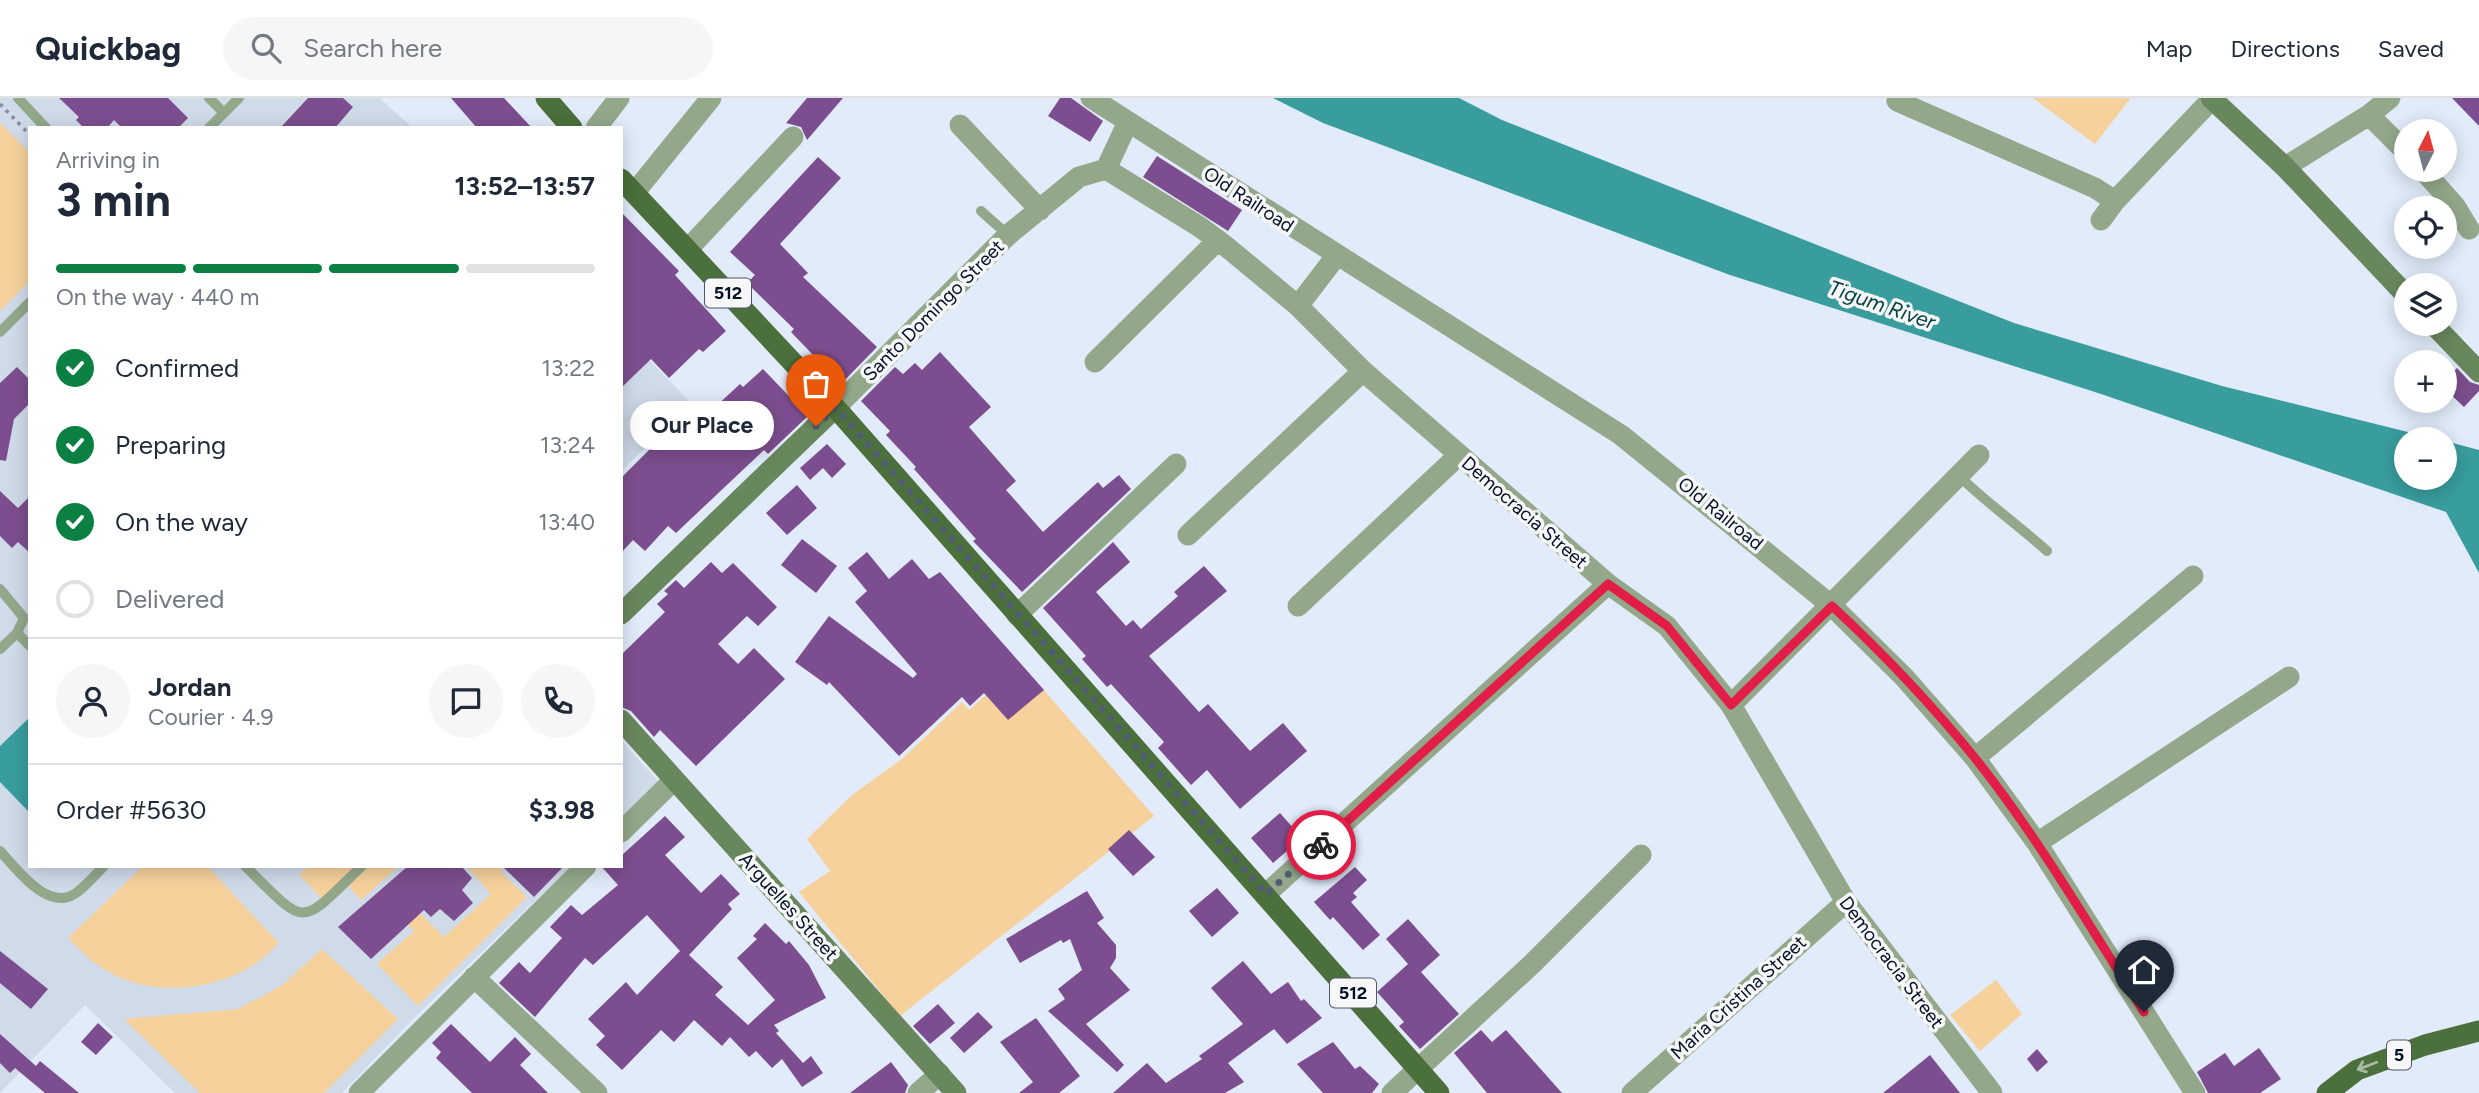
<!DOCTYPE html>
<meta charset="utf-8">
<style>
:root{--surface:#fff;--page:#f6f6f7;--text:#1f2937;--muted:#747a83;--line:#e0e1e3;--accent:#0b8043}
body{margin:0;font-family:Figtree,sans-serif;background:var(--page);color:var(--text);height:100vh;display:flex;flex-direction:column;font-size:26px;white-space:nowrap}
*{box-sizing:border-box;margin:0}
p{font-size:23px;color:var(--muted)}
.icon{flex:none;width:38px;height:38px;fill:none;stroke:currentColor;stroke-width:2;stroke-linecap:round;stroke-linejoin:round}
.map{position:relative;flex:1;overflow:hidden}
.drawer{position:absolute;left:28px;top:28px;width:595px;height:742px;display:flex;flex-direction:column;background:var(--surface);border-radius:0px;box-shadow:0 4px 18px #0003}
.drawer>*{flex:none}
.needle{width:46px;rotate:6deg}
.tools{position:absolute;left:2394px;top:21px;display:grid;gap:14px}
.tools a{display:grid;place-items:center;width:63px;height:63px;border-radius:50%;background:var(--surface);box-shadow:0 4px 18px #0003;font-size:35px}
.pin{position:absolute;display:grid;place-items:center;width:60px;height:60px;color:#fff;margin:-72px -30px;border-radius:50% 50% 50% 0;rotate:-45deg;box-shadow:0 0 7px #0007}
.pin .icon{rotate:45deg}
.courier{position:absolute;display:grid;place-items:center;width:70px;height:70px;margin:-35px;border:5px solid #e11d48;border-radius:50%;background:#fff;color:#222;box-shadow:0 2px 9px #0007}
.bubble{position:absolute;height:49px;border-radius:24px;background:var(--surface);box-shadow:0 4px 18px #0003;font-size:23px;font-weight:700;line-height:49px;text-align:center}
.headline em{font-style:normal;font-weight:700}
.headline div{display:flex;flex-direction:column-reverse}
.headline{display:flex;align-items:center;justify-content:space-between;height:119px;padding:0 28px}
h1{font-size:46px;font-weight:700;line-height:52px}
.bar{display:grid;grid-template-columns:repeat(4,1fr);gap:10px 7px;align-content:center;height:84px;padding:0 28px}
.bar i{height:9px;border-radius:5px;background:var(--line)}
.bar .on{background:var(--accent)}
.bar p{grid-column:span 4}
.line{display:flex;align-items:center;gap:18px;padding:0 28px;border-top:2px solid var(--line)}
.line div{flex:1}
.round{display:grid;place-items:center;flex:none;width:74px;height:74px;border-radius:37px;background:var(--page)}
ol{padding:0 28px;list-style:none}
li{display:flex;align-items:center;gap:21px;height:77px}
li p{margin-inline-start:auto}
li .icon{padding:7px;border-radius:50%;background:var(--accent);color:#fff;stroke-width:4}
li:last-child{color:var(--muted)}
li i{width:38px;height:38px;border:4px solid var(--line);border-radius:50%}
header{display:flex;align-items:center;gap:42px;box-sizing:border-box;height:98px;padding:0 35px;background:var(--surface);border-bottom:2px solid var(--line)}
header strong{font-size:33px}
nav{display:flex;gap:38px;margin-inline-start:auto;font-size:24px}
.search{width:490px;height:63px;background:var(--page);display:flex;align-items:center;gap:18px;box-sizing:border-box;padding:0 24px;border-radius:38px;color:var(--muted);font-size:26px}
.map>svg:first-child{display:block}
</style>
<header>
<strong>Quickbag</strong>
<div class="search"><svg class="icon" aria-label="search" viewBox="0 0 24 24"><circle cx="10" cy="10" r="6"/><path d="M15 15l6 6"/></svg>Search here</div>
<nav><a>Map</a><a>Directions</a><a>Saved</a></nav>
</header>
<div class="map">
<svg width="2479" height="995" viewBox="0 0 2479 995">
<rect width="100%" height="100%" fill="#e1ebf9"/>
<path fill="#d0dbea" d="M0,0H379L413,30H30V768H571L415,919L342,995H175L85,907L0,995Z
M621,233L692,306L621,373Z
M621,642L658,683L621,719Z"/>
<path fill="#f6d19c" d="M2033,0H2129L2130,1L2095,46Z
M0,25L30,55V183L0,213Z
M1021,566L1154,718L900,918L799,794L830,773L807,741L852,697L902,661L962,604L969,612Z
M143,768H207L279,845C269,854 258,866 245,872C199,896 140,898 96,866C86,859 77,848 68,840Z
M308,768H356L322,801L299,777Z
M369,768H399L361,802L348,788Z
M466,768H505L501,774L527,799L418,908L377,866L414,833L379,796L390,785L444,839L491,796Z
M322,851L398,921L324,995H200L124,921L238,911L281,888Z
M1996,882L2022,916L1980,953L1950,917Z"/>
<path fill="#399d9e" d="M1273,0H1459L1502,22L2014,225L2222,288L2436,341H2406V380H2445V343L2479,352V475L2446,414L2101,296L1730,177L1323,25Z
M30,619V715L0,684V648Z"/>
<path fill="#7d4e8f" d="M59,0H168L188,20L178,30H122L114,22L107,30H84L76,22L79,19Z
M308,0H343L353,9L335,30H280Z
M451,0H504L532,30H477Z
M807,0H843L807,42L801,29L786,25Z
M1060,0H1071L1103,23L1090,44L1048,18Z
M2452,0H2479V28Z
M1157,58L1242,112L1228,133L1143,79Z
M818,59L841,80L780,146L808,175L803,179L877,249L841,286L791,234L794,231L747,185L755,177L730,154Z
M621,114L679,173L675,177L726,233L703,254L699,251L669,280L651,261L621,290Z
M940,254L991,309L969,329L1016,383L1006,392L1043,434L1098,384L1103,390L1119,377L1131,391L1022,494L973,443L976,441L914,371L916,369L886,337L890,333L861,303L895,269L903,276L915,265L922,272Z
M17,269L30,282V305L14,321L6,363L0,362V285Z
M2457,270L2470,284L2479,287V293L2464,309L2445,291V282Z
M763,271L808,318L768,356L764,352L676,435L668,428L645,453L633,442L621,455V380L675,326L679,329L707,303L714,310L740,286L743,289Z
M827,346L846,366L832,380L823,370L810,382L800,370Z
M797,387L817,410L787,437L766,415Z
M0,393L18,410L30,398V455L18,444L12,450L0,438Z
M802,441L837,468L816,495L781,467Z
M1113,444L1130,464L1096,494L1126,528L1133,522L1141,531L1178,498L1174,494L1204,468L1227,493L1149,558L1199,614L1208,606L1250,653L1283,625L1307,653L1240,711L1207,672L1191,687L1158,650L1164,644L1111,586L1107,589L1082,561L1086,558L1043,510Z
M867,454L889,481L912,461L929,481L940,474L1044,592L1008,622L984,595L970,608L962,599L899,658L829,584L827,587L795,564L829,518L913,580L917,576L855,504L867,493L848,470Z
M711,464L722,475L733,465L777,509L758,528L747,518L718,546L738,566L754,550L785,581L696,668L660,632L654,639L631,613L621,609V557L665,514L657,506L668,496L664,493L676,482L684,490Z
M1280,715L1302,740L1273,765L1251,740Z
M665,718L685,739L665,757L701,795L721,776L740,796L728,806L732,811L689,857L723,889L715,897L748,927L775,902L737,860L757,841L753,838L765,825L786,846L789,843L809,867L826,900L774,927L779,933L776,935L803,965L811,958L823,975L802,989L782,961L772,970L756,953L749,959L730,939L722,948L694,922L674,944L661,932L622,972L596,947L605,938L588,921L626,884L637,897L680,853L647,817L593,867L585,860L535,919L499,885L519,864L530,875L562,840L550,829L571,807L582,817L618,787L601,768H621V758Z
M1129,732L1155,759L1133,778L1108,751Z
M408,768H461L472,780L462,792L473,805L454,823L440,811L431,819L424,812L371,861L338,829Z
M502,768H564L534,799Z
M1355,769L1367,782L1353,795L1357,799L1351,804L1380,837L1363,852L1333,819L1330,822L1314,804Z
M1217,790L1239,815L1212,839L1189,813Z
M1087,793L1104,820L1097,825L1116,847V860L1110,870L1130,892L1086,926L1124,967L1117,974L1048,913L1065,901L1058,891L1082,872L1070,841L1063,845L1061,842L1020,865L1006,841Z
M1408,821L1440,857L1421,874L1459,916L1420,951L1399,928L1404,924L1377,894L1408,866L1386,841Z
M0,853L48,891L31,911L0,885Z
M1243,863L1271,896L1288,884L1301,903L1304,901L1322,920L1287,946L1274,931L1228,965L1244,984L1225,995H1113L1147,965L1166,985L1202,961L1199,958L1243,926L1211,890Z
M938,906L955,925L930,946L913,928Z
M978,914L993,929L964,955L950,940Z
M1036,920L1080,978L1059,995H1019L1033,984L1000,944Z
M98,925L113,939L96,957L81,944Z
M451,926L490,964L515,939L531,956L520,967L548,995H472L436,960L441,954L432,945Z
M1481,932L1492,944L1506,932L1562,995H1487L1454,955Z
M0,936L36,968L40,963L79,995H45L15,970L10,975L0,965Z
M1333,944L1355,971L1360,968L1379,986L1372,995H1323L1297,966Z
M2259,950L2281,981L2260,995H2208L2197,974L2225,955L2234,968Z
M2037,951L2048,964L2037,974L2027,961Z
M1930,957L1960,995H1883Z
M891,964L908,987L905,995H850Z"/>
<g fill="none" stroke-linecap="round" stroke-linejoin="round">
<path stroke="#828fa0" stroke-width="3.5" stroke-dasharray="3.5 5" stroke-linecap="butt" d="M0,6L30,37"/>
<path stroke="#93a88b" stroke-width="10" d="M18,0L46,30
M209,0L224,15
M209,30L239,0
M981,113L1008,137
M0,234L30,204
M1959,378C1987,405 2018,427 2047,453
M0,491L24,520L17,535L0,551
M17,535L30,548
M0,753C16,770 48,815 76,795C86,788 95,777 104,768
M245,768C309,831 298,829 362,768"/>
<path stroke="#93a88b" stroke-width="21" d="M1091,0L1621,337L1832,508L1904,579L1975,660L2037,745L2195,995
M1897,3L2095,90L2115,103L2212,1
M2369,17L2406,54
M960,27L1040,112
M596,30L619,0
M2285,69L2369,17L2390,0
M1106,71L1200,129L1228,150L1298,208L1363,273L1608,486L1667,528L1731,607L1846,804L1992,995
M1106,71L1128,24
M2423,72L2455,108L2469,131
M635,94L711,0
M2101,122L2115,103
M688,151L793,39
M1298,208L1337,157
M1095,264L1218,142
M835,310L1008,137L1079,79L1106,71
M1188,437L1363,273
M1298,508L1459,357
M1017,517L1176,366
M1731,607L1979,357
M1975,660L2193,478
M621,734L674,682
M2037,745L2289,579
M1266,796L1608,486
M474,879L597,995
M359,995L586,768
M918,995L940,976
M1392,995L1532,866L1641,757
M1632,995L1846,804"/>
<path stroke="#69875d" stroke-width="21" d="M2211,0L2285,69L2406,197
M2433,226L2479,274
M621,516L835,310
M621,622L956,995"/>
<path stroke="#4b703b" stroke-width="21" d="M546,0L572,30
M621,81L842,317L1439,995
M2327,995L2357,972L2425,947L2479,933"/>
</g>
<defs><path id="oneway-shaft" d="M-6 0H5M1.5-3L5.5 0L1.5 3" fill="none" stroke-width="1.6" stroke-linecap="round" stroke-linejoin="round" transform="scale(1.75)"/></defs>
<use stroke="#aabaa2" href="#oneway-shaft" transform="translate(2367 968) rotate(159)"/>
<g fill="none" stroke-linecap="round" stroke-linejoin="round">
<path stroke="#515e72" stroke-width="7" stroke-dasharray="0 12.6" d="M816,328L835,310L842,317L1266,796L1321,747"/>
<path stroke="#e11d48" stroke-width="9" d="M1321,747L1608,486L1667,528L1731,607L1832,508C1883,555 1931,606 1975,660C2038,739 2090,829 2144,914"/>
</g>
<g text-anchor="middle" stroke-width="7" stroke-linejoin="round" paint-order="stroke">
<g fill="#f7f7f7" stroke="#4c5767" stroke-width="2">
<rect x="705" y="180.5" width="46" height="29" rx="5"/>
<rect x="1330" y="880.5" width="46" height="29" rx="5"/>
<rect x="2387" y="942.5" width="24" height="29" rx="5"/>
</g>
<g font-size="18" font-weight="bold" fill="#031229">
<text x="728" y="201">512</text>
<text x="1353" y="901">512</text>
<text x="2399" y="963">5</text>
</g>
<g font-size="19" fill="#031229" stroke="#f7f7f7">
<text transform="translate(1249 101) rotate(33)" y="7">Old Railroad</text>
<text transform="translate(933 212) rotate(-45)" y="7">Santo Domingo Street</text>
<text transform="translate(1525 414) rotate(41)" y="7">Democracia Street</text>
<text transform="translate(1721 415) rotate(39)" y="7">Old Railroad</text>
<text transform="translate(789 808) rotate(48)" y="7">Arguelles Street</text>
<text transform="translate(1892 864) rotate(53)" y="7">Democracia Street</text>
<text transform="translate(1738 899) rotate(-42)" y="7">Maria Cristina Street</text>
</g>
<g font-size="21" font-style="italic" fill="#044344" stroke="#f7f7f7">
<text transform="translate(1882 207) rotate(19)" y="7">Tigum River</text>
</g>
</g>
</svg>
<div class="tools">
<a><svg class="needle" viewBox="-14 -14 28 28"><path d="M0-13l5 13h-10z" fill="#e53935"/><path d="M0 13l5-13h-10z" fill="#747a83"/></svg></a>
<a><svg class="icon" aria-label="locate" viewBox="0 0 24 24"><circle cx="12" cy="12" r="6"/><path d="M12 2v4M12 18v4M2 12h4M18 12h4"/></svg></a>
<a><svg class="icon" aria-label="layers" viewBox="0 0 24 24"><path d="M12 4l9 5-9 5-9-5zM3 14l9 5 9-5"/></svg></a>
<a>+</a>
<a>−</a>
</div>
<div class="pin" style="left:816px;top:328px;background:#ea580c"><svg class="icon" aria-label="bag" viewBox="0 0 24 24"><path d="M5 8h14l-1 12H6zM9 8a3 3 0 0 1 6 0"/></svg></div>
<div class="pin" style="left:2144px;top:914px;background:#1f2937"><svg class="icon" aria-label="home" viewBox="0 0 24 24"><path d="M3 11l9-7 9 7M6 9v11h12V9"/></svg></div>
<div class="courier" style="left:1321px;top:747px"><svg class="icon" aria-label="bike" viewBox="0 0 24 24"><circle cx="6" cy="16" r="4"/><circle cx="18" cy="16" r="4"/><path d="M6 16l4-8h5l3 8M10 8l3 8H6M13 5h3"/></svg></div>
<div class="bubble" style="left:630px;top:303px;width:144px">Our Place</div>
<section class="drawer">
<div class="headline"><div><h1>3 min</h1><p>Arriving in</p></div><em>13:52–13:57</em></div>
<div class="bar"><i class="on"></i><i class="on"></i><i class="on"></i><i></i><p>On the way · 440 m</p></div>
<ol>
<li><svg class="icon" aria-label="check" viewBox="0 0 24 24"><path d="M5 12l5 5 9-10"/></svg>Confirmed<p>13:22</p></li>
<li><svg class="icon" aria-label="check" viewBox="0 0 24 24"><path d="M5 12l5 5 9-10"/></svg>Preparing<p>13:24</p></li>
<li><svg class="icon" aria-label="check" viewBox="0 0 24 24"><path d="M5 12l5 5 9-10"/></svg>On the way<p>13:40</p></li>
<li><i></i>Delivered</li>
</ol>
<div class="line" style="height:126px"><a class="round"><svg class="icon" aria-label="person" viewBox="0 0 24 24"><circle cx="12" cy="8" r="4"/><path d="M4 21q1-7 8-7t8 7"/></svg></a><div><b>Jordan</b><p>Courier · 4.9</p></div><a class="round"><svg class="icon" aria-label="chat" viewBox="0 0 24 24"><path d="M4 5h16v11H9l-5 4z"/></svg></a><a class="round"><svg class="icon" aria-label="phone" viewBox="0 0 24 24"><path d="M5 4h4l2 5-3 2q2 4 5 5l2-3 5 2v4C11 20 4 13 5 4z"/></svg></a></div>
<div class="line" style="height:91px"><div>Order #5630</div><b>$3.98</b></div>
</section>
</div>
